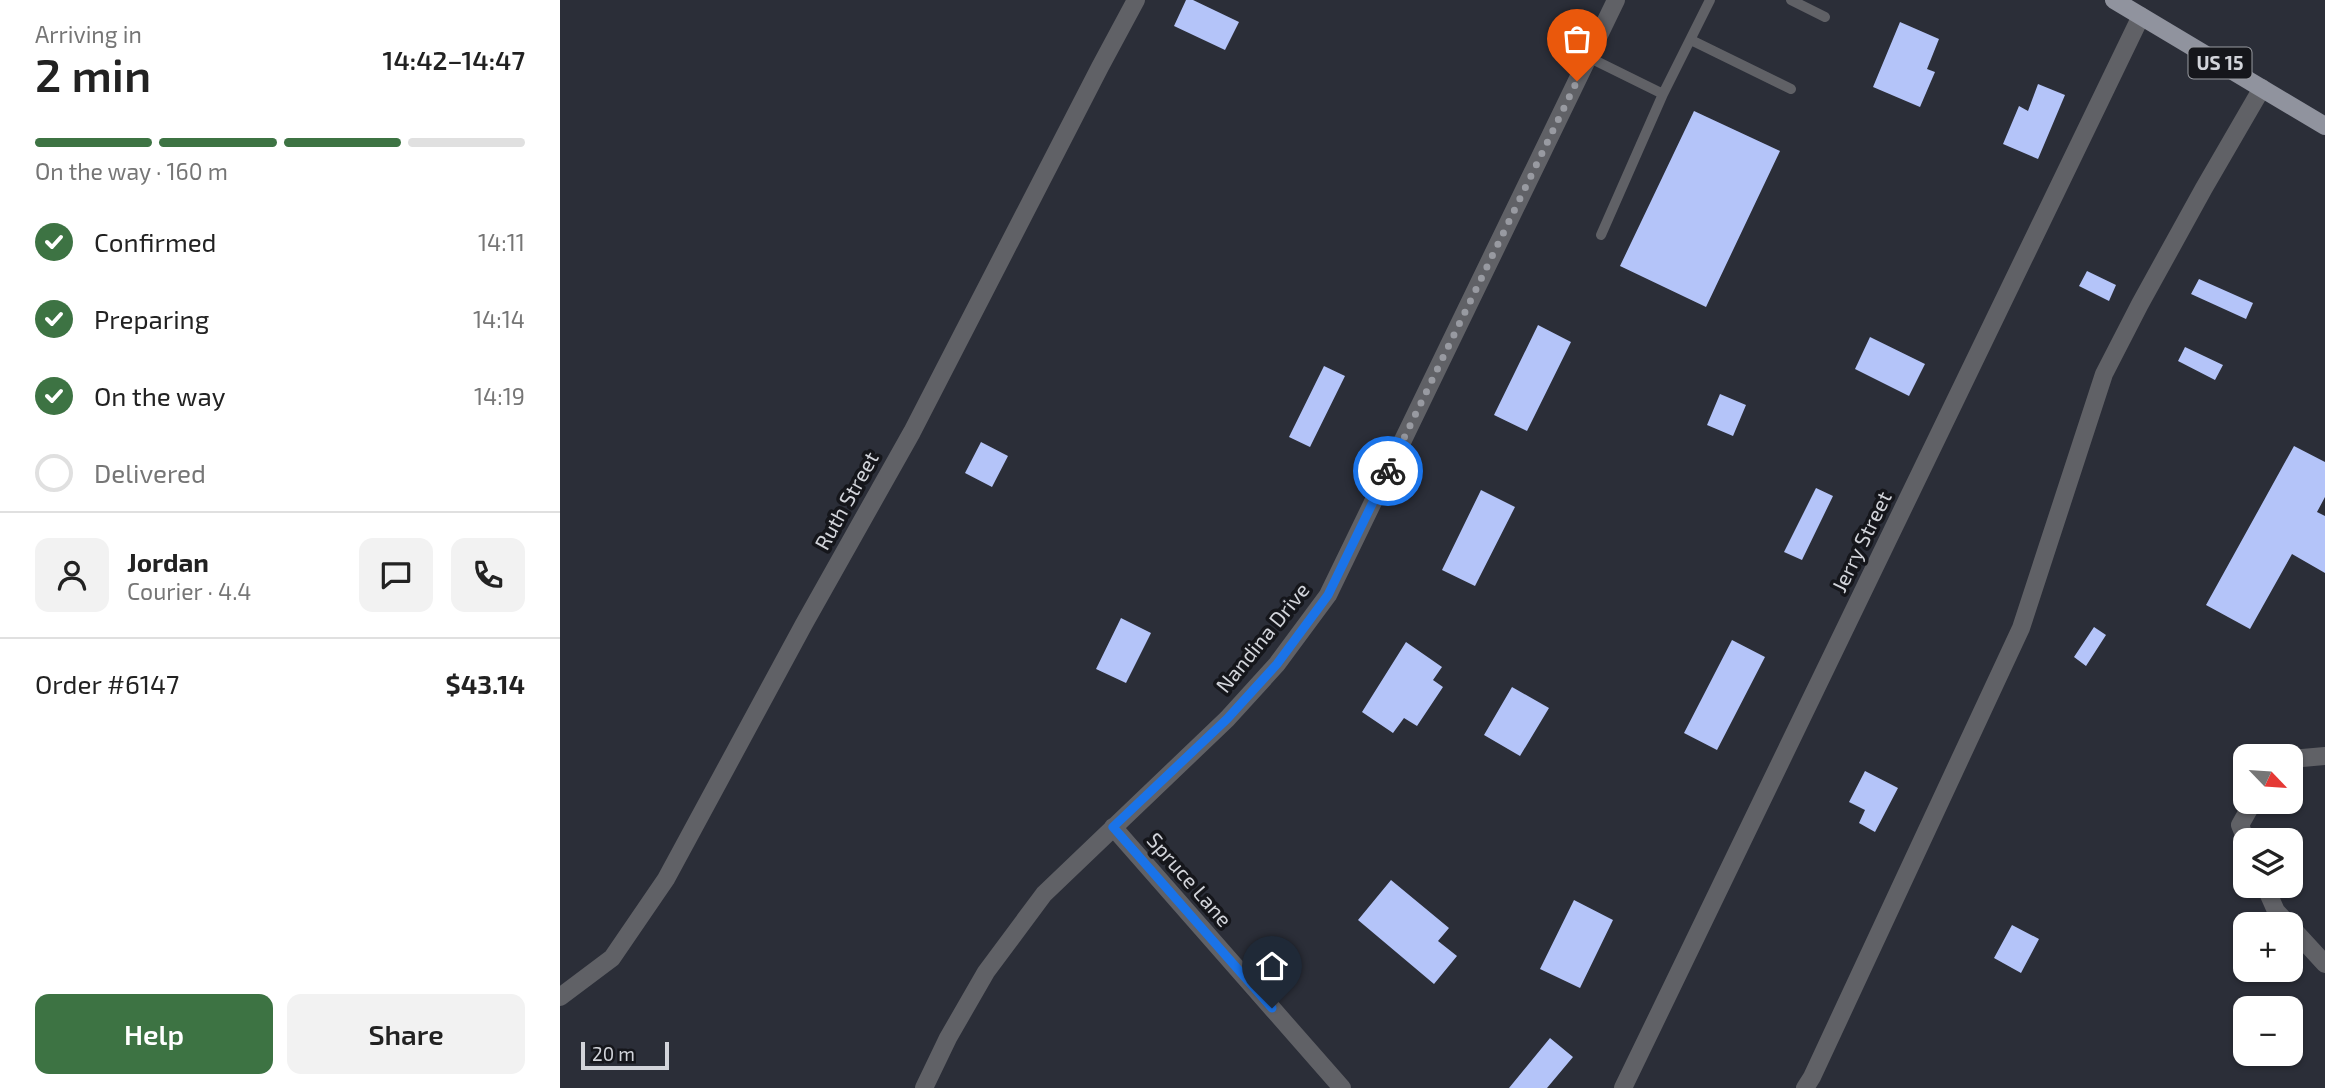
<!DOCTYPE html>
<meta charset="utf-8">
<style>
:root{--surface:#fff;--page:#f2f2f2;--text:#222;--muted:#767676;--line:#e0e0e0;--accent:#3d7343}
body{margin:0;font-family:"Exo 2",sans-serif;background:var(--page);color:var(--text);height:100vh;display:flex;flex-direction:column;font-size:26px;white-space:nowrap}
*{box-sizing:border-box;margin:0}
p{font-size:23px;color:var(--muted)}
.icon{flex:none;width:38px;height:38px;fill:none;stroke:currentColor;stroke-width:2;stroke-linecap:round;stroke-linejoin:round}
.map{position:relative;flex:1;overflow:hidden}
.side{display:flex;flex-direction:column;background:var(--surface);width:560px}
.side>*{flex:none}
.needle{width:46px;rotate:115deg}
.tools{position:absolute;left:1673px;top:744px;display:grid;gap:14px}
.tools a{display:grid;place-items:center;width:70px;height:70px;border-radius:14px;background:var(--surface);box-shadow:0 2px 5px #0004;font-size:35px}
.scale{position:absolute;left:21px;bottom:18px;width:88px;box-sizing:border-box;padding-left:7px;border:4px solid #d2d4da;border-top:0;font-size:19px;line-height:24px;white-space:nowrap;color:#d2d4da;-webkit-text-stroke:5px #15161b;paint-order:stroke}
.pin{position:absolute;display:grid;place-items:center;width:60px;height:60px;color:#fff;margin:-72px -30px;border-radius:50% 50% 50% 0;rotate:-45deg;box-shadow:0 0 7px #0007}
.pin .icon{rotate:45deg}
.courier{position:absolute;display:grid;place-items:center;width:70px;height:70px;margin:-35px;border:5px solid #1a73e8;border-radius:50%;background:#fff;color:#222;box-shadow:0 2px 9px #0007}
.head em{font-style:normal;font-weight:600}
.head div{display:flex;flex-direction:column-reverse}
.head{display:flex;align-items:center;justify-content:space-between;height:119px;padding:0 35px}
h1{font-size:46px;font-weight:600;line-height:52px}
.bar{display:grid;grid-template-columns:repeat(4,1fr);gap:10px 7px;align-content:center;height:84px;padding:0 35px}
.bar i{height:9px;border-radius:5px;background:var(--line)}
.bar .on{background:var(--accent)}
.bar p{grid-column:span 4}
.line{display:flex;align-items:center;gap:18px;padding:0 35px;border-top:2px solid var(--line)}
.line div{flex:1}
.round{display:grid;place-items:center;flex:none;width:74px;height:74px;border-radius:14px;background:var(--page)}
ol{padding:0 35px;list-style:none}
li{display:flex;align-items:center;gap:21px;height:77px}
li p{margin-inline-start:auto}
li .icon{padding:7px;border-radius:50%;background:var(--accent);color:#fff;stroke-width:4}
li:last-child{color:var(--muted)}
li i{width:38px;height:38px;border:4px solid var(--line);border-radius:50%}
.action{display:flex;gap:14px;margin-top:auto;padding:14px 35px}
.action a{flex:1;height:80px;border-radius:14px;background:var(--accent);color:#fff;font-size:28px;font-weight:600;line-height:80px;text-align:center}
.action a+a{background:var(--page);color:var(--text)}
main{display:flex;flex:1;min-height:0}
.map>svg:first-child{display:block}
</style>
<main>
<section class="side">
<div class="head"><div><h1>2 min</h1><p>Arriving in</p></div><em>14:42–14:47</em></div>
<div class="bar"><i class="on"></i><i class="on"></i><i class="on"></i><i></i><p>On the way · 160 m</p></div>
<ol>
<li><svg class="icon" aria-label="check" viewBox="0 0 24 24"><path d="M5 12l5 5 9-10"/></svg>Confirmed<p>14:11</p></li>
<li><svg class="icon" aria-label="check" viewBox="0 0 24 24"><path d="M5 12l5 5 9-10"/></svg>Preparing<p>14:14</p></li>
<li><svg class="icon" aria-label="check" viewBox="0 0 24 24"><path d="M5 12l5 5 9-10"/></svg>On the way<p>14:19</p></li>
<li><i></i>Delivered</li>
</ol>
<div class="line" style="height:126px"><a class="round"><svg class="icon" aria-label="person" viewBox="0 0 24 24"><circle cx="12" cy="8" r="4"/><path d="M4 21q1-7 8-7t8 7"/></svg></a><div><b>Jordan</b><p>Courier · 4.4</p></div><a class="round"><svg class="icon" aria-label="chat" viewBox="0 0 24 24"><path d="M4 5h16v11H9l-5 4z"/></svg></a><a class="round"><svg class="icon" aria-label="phone" viewBox="0 0 24 24"><path d="M5 4h4l2 5-3 2q2 4 5 5l2-3 5 2v4C11 20 4 13 5 4z"/></svg></a></div>
<div class="line" style="height:91px"><div>Order #6147</div><b>$43.14</b></div>
<div class="action"><a>Help</a><a>Share</a></div>
</section>
<div class="map">
<svg width="1765" height="1088" viewBox="0 0 1765 1088">
<rect width="100%" height="100%" fill="#2b2e38"/>
<path fill="#b4c4f9" d="M626,0H633L679,22L665,50L614,26Z
M1340,22L1379,39L1367,69L1375,72L1360,107L1313,87Z
M1478,84L1505,95L1478,159L1443,144L1459,106L1468,111Z
M1134,111L1220,151L1146,307L1060,266Z
M1527,271L1556,285L1549,301L1519,286Z
M1639,279L1693,303L1686,319L1631,294Z
M978,325L1011,342L967,431L934,415Z
M1310,337L1365,364L1349,396L1295,369Z
M1625,347L1663,365L1655,380L1618,361Z
M764,366L785,376L750,447L729,437Z
M1160,394L1186,405L1173,436L1147,425Z
M421,442L448,456L432,487L405,473Z
M1734,446L1765,462V497L1757,512L1765,516V573L1732,554L1690,629L1646,605Z
M1256,488L1273,496L1242,560L1224,552Z
M921,490L955,507L915,586L882,570Z
M561,618L591,633L566,683L536,669Z
M1534,627L1546,635L1526,666L1514,657Z
M1172,640L1205,657L1157,750L1124,733Z
M846,642L882,667L873,680L883,687L857,726L844,718L833,733L802,712Z
M952,687L989,708L960,756L924,735Z
M1305,771L1338,788L1315,832L1299,823L1305,810L1289,802Z
M831,880L889,928L878,941L897,956L874,984L798,920Z
M1014,900L1053,920L1020,988L980,969Z
M1452,925L1479,939L1461,973L1434,958Z
M990,1038L1013,1057L987,1088H949Z"/>
<g fill="none" stroke-linecap="round" stroke-linejoin="round">
<path stroke="#606166" stroke-width="10" d="M1231,0L1265,17
M1131,40L1231,89
M1028,57L1103,94L1041,235
M1103,94L1150,0"/>
<path stroke="#606166" stroke-width="18" d="M1731,759L1765,756
M553,827L782,1088
M1686,840L1680,825L1693,802
M1705,886L1716,911L1728,924
M1731,927L1765,964
M0,997L52,958L106,879L244,624L352,432L540,67L576,0
M364,1088L388,1038L426,972L484,894L667,719L717,664L768,595L1056,0
M1063,1088L1581,16
M1245,1088L1252,1077L1461,628L1544,374L1580,304L1644,188L1702,88"/>
<path stroke="#90939e" stroke-width="18" d="M1554,0L1765,126"/>
</g>
<g fill="none" stroke-linecap="round" stroke-linejoin="round">
<path stroke="#989aa1" stroke-width="7" stroke-dasharray="0 12.6" d="M828,471L1017,81"/>
<path stroke="#1a73e8" stroke-width="9" d="M712,1008L553,827L667,719L717,664L768,595L828,471"/>
</g>
<g text-anchor="middle" stroke-width="7" stroke-linejoin="round" paint-order="stroke">
<rect fill="#15161b" stroke="#999ba1" stroke-width="2" x="1628.5" y="47.5" width="63" height="31" rx="5"/>
<g font-size="19" font-weight="bold" fill="#d2d4da">
<text x="1660" y="70">US 15</text>
</g>
<g font-size="21" fill="#d2d4da" stroke="#15161b">
<text transform="translate(287 501) rotate(-61)" y="7">Ruth Street</text>
<text transform="translate(1302 542) rotate(-64)" y="7">Jerry Street</text>
<text transform="translate(703 638) rotate(-51)" y="7">Nandina Drive</text>
<text transform="translate(629 880) rotate(49)" y="7">Spruce Lane</text>
</g>
</g>
</svg>
<div class="tools">
<a><svg class="needle" viewBox="-14 -14 28 28"><path d="M0-13l5 13h-10z" fill="#e53935"/><path d="M0 13l5-13h-10z" fill="#767676"/></svg></a>
<a><svg class="icon" aria-label="layers" viewBox="0 0 24 24"><path d="M12 4l9 5-9 5-9-5zM3 14l9 5 9-5"/></svg></a>
<a>+</a>
<a>−</a>
</div>
<div class="scale">20 m</div>
<div class="pin" style="left:1017px;top:81px;background:#ea580c"><svg class="icon" aria-label="bag" viewBox="0 0 24 24"><path d="M5 8h14l-1 12H6zM9 8a3 3 0 0 1 6 0"/></svg></div>
<div class="pin" style="left:712px;top:1008px;background:#1f2937"><svg class="icon" aria-label="home" viewBox="0 0 24 24"><path d="M3 11l9-7 9 7M6 9v11h12V9"/></svg></div>
<div class="courier" style="left:828px;top:471px"><svg class="icon" aria-label="bike" viewBox="0 0 24 24"><circle cx="6" cy="16" r="4"/><circle cx="18" cy="16" r="4"/><path d="M6 16l4-8h5l3 8M10 8l3 8H6M13 5h3"/></svg></div>
</div>
</main>
